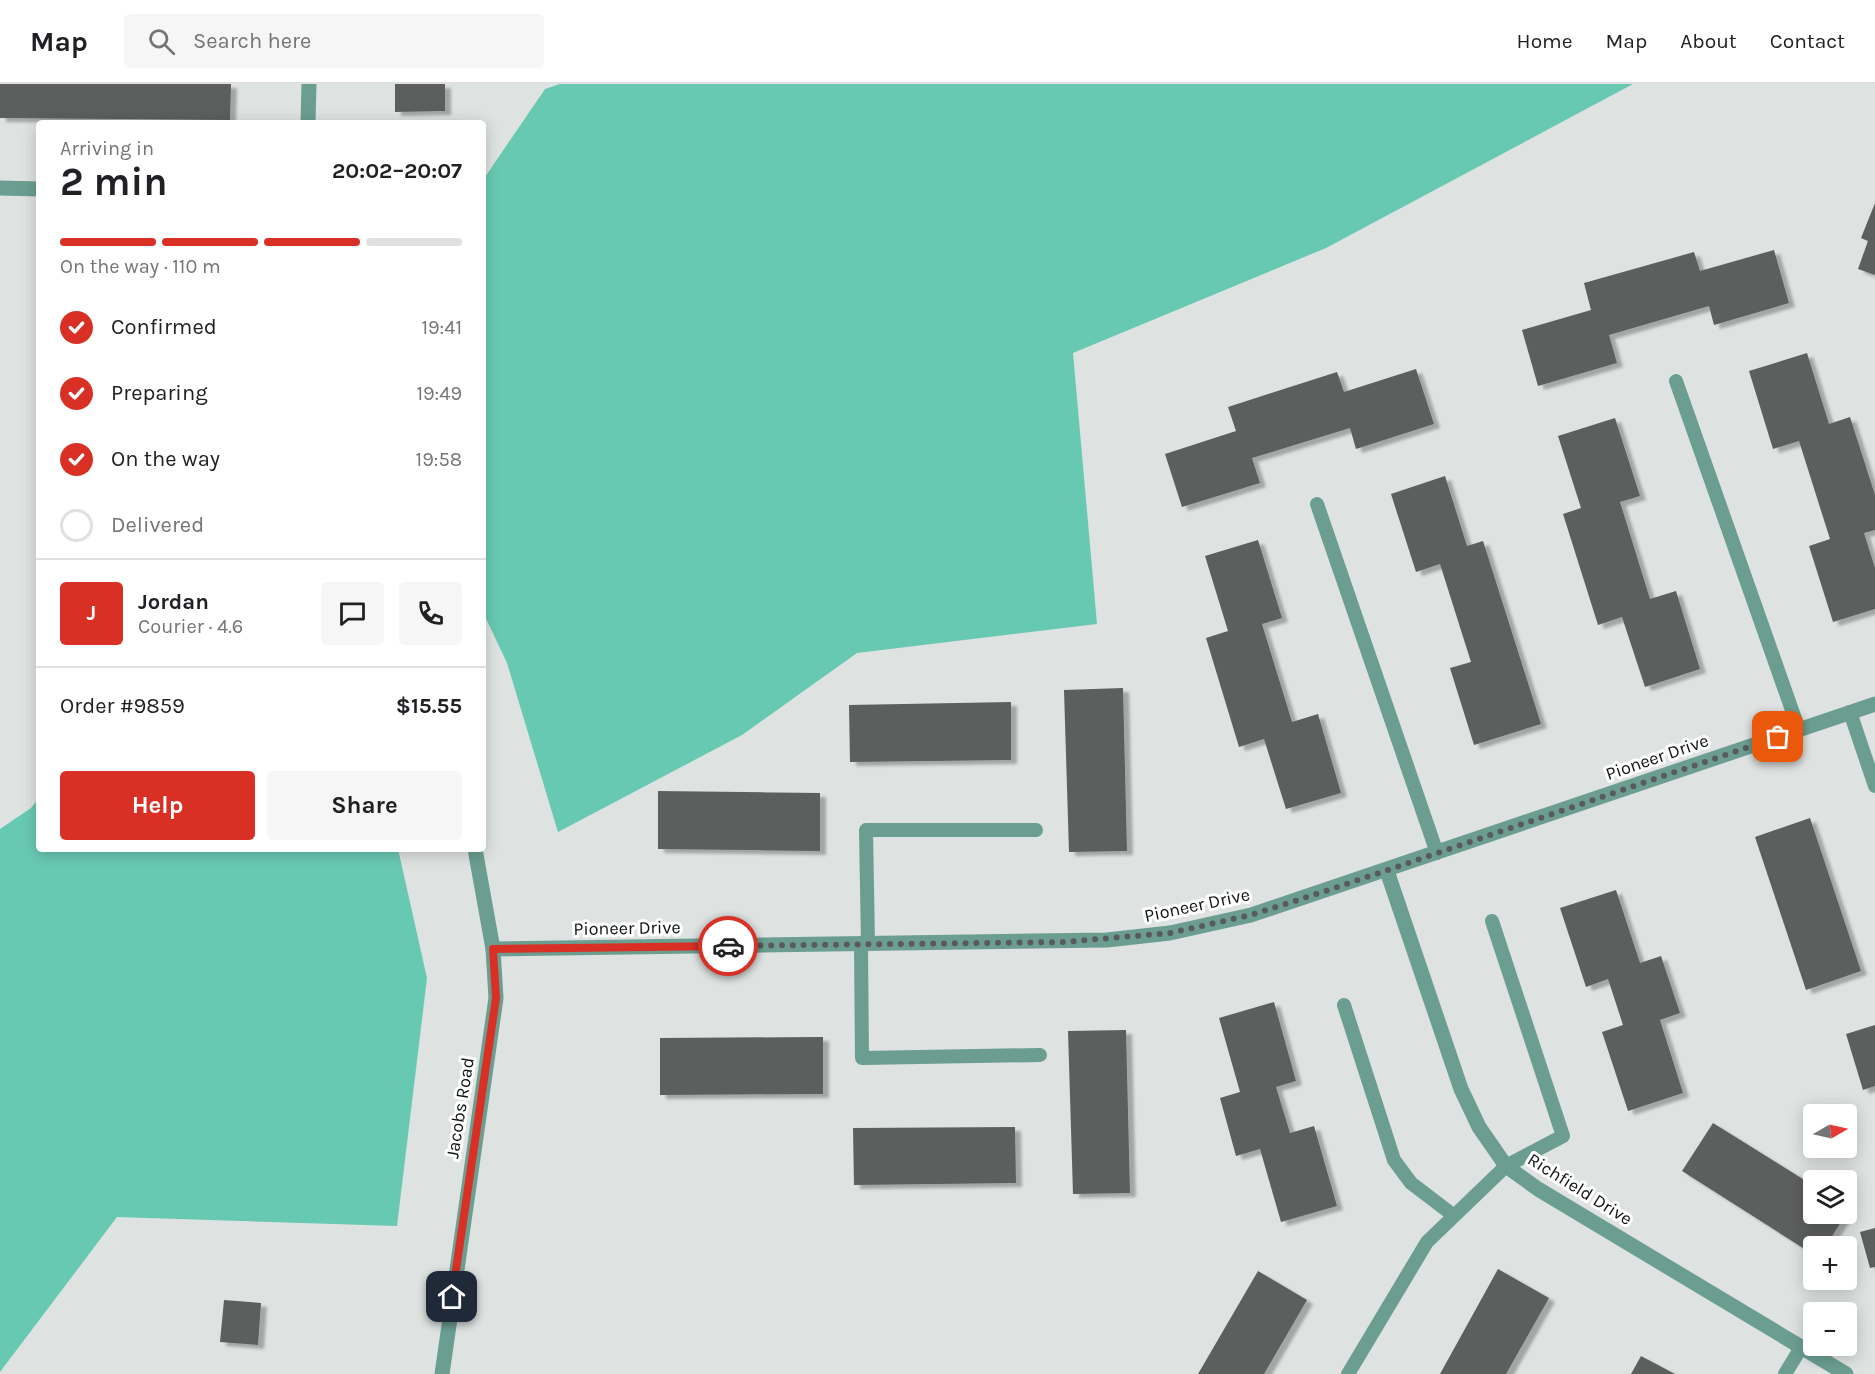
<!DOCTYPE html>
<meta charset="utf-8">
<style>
:root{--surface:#fff;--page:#f6f6f6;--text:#202124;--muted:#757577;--line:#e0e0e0;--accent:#d93025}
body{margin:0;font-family:Karla,sans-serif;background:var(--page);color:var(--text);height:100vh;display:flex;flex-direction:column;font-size:22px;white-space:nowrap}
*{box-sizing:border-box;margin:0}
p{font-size:20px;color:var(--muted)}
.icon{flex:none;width:33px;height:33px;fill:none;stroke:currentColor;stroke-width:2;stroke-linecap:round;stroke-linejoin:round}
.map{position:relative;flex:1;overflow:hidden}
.side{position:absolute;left:36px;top:36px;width:450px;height:732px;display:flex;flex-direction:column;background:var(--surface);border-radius:6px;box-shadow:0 3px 15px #0003}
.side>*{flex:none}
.needle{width:39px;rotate:81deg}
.controls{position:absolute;left:1803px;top:1020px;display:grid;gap:12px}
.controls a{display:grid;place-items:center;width:54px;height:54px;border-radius:6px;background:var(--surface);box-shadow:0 3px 15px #0003;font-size:30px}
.pin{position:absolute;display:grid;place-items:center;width:51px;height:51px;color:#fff;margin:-26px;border-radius:12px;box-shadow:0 3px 9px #0006}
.courier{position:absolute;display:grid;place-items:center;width:60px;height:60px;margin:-30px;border:4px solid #d93025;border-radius:50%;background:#fff;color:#222;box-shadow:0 2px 8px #0007}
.summary em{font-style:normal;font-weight:700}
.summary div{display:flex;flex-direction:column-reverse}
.summary{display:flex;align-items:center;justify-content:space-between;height:102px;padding:0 24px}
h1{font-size:39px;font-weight:700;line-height:45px}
.bar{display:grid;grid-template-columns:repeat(4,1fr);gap:9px 6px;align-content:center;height:72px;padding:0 24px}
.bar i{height:8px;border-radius:4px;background:var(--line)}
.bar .on{background:var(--accent)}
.bar p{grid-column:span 4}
.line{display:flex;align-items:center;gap:15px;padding:0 24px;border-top:2px solid var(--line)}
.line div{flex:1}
.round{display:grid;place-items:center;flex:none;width:63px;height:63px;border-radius:6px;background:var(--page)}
ol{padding:0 24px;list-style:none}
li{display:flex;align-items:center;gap:18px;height:66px}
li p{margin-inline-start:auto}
li .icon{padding:6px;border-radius:50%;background:var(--accent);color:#fff;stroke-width:4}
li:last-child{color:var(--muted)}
li i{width:33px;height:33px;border:3px solid var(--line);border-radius:50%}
.button{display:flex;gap:12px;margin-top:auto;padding:12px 24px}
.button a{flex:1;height:69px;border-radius:6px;background:var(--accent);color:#fff;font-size:24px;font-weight:700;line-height:69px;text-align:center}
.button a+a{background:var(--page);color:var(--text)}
header{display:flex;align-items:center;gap:36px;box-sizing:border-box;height:84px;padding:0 30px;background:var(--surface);border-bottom:2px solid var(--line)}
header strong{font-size:28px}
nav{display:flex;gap:33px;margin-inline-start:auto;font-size:21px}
.search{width:420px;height:54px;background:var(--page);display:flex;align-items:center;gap:15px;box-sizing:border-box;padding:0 21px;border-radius:6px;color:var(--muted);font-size:22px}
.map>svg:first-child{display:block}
</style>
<header>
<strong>Map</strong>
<div class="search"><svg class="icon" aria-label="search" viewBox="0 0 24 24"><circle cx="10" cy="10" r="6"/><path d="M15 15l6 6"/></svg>Search here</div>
<nav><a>Home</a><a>Map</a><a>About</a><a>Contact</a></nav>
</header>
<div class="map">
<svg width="1875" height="1290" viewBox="0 0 1875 1290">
<defs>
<filter id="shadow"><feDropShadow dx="6" dy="4" stdDeviation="1.5" flood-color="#0004"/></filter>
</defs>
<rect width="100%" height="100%" fill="#dee2e1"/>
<path fill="#68c9b3" d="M560,0H1633L1326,164L1073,269L1097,540L857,569L742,651L558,748L507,579L483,528V96L545,5Z
M39,714V765H398L427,894L397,1142L117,1133L0,1288V745L31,724Z"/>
<path fill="#5b5f5d" filter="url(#shadow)" d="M0,0H231L230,36L0,34Z
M395,0H445V27L395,28Z
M1875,119V191L1858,185L1868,157L1861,154Z
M1774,166L1789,219L1714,241L1709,222L1609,251L1617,279L1538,302L1522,246L1591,226L1584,199L1694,168L1700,187Z
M1807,269L1829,340L1850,333L1875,411V446L1864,449L1875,484V525L1833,538L1809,462L1830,455L1799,357L1773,365L1749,287Z
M1416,285L1434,340L1356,365L1350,344L1252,374L1260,399L1182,423L1165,370L1236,347L1228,323L1337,288L1344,308Z
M1615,334L1640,412L1620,418L1650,515L1676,507L1700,585L1645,603L1622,533L1598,541L1563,430L1581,424L1558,352Z
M1445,392L1467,462L1483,457L1541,640L1474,661L1450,584L1471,578L1440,480L1416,488L1391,410Z
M1258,456L1282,534L1262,540L1292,638L1318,630L1341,709L1286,725L1264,655L1239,663L1206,554L1228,547L1205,472Z
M1123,604L1127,767L1069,768L1064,606Z
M1011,618V676L850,678L849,621Z
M658,707L820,709V767L658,765Z
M1810,734L1861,887L1806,906L1755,753Z
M1616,806L1640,879L1661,872L1680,929L1660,936L1683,1009L1628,1027L1602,948L1623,941L1608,895L1586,903L1560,824Z
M1274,918L1296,997L1276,1003L1290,1049L1314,1042L1337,1122L1281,1138L1260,1065L1236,1072L1220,1014L1240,1008L1219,934Z
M1875,941V1002L1863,1006L1846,950Z
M1126,946L1130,1109L1073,1110L1068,947Z
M823,953V1010L660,1011V954Z
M1713,1039L1814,1102V1130H1846L1826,1162H1814V1171L1682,1087Z
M1015,1043L1016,1099L854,1101L853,1044Z
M1875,1144V1183L1870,1184L1860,1148Z
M1498,1185L1549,1214L1506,1290H1440Z
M1258,1187L1307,1216L1264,1290H1198Z
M224,1216L261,1219L258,1261L220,1258Z
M1641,1272L1675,1290H1631Z"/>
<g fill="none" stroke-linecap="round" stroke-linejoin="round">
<path stroke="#6b9e91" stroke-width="14" d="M1676,297L1799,646
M1317,420L1437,769
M1850,628L1875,702
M861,860L862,974L1040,971
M868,860L866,746H1036
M1344,921L1394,1076L1411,1099L1453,1131
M1348,1290L1427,1158L1506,1082L1563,1052L1492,837
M1785,1290L1802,1262"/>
<path stroke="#6b9e91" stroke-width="15" d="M0,104L39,105
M1387,787L1461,1005L1479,1043L1506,1082L1538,1105L1846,1290
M442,1290L496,914L493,865"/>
<path stroke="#6b9e91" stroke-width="15" d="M308,39L309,0
M475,765L493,865L1107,856L1170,849L1251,831L1875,620"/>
</g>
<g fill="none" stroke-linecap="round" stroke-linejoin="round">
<path stroke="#585b5a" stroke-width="6" stroke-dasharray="0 10.8" d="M728,862L1064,858L1170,849L1251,831L1329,806L1778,653"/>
<path stroke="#d93025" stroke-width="8" d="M452,1213L496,914L493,865L728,862"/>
</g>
<g text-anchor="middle" stroke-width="6" stroke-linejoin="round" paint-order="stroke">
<g font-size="18" fill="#101211" stroke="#fff">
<text transform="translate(1657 673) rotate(-19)" y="6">Pioneer Drive</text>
<text transform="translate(1197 821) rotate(-12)" y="6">Pioneer Drive</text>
<text transform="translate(627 844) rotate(-1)" y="6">Pioneer Drive</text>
<text transform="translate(460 1024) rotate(-81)" y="6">Jacobs Road</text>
<text transform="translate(1580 1105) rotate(32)" y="6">Richfield Drive</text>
</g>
</g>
</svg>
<div class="controls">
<a><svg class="needle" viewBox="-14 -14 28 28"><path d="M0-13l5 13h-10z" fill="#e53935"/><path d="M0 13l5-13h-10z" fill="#757577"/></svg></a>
<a><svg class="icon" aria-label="layers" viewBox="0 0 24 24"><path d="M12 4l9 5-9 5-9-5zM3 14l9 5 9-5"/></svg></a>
<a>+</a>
<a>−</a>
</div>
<div class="pin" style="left:1778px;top:653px;background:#ea580c"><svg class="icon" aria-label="bag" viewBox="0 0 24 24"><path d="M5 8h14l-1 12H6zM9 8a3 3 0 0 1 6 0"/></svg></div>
<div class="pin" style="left:452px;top:1213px;background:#1f2937"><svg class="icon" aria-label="home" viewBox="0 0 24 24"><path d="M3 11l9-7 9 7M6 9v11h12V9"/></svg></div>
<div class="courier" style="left:728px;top:862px"><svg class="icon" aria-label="car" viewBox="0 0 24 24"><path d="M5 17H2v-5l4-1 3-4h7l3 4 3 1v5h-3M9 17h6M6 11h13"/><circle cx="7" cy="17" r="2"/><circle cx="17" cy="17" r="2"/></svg></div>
<section class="side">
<div class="summary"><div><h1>2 min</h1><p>Arriving in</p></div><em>20:02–20:07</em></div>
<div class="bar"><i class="on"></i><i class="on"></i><i class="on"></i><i></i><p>On the way · 110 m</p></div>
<ol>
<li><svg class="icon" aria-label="check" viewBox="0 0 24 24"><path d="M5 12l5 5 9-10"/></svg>Confirmed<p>19:41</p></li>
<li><svg class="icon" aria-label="check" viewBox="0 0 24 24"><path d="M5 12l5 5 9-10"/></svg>Preparing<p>19:49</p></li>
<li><svg class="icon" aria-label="check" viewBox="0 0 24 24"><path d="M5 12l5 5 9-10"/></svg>On the way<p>19:58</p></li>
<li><i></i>Delivered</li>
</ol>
<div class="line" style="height:108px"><b class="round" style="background:var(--accent);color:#fff">J</b><div><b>Jordan</b><p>Courier · 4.6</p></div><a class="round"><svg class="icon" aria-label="chat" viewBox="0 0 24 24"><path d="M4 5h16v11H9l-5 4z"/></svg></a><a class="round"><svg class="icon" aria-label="phone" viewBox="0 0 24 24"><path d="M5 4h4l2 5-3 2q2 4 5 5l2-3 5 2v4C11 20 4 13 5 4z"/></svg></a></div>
<div class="line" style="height:78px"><div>Order #9859</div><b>$15.55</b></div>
<div class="button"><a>Help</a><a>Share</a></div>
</section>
</div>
